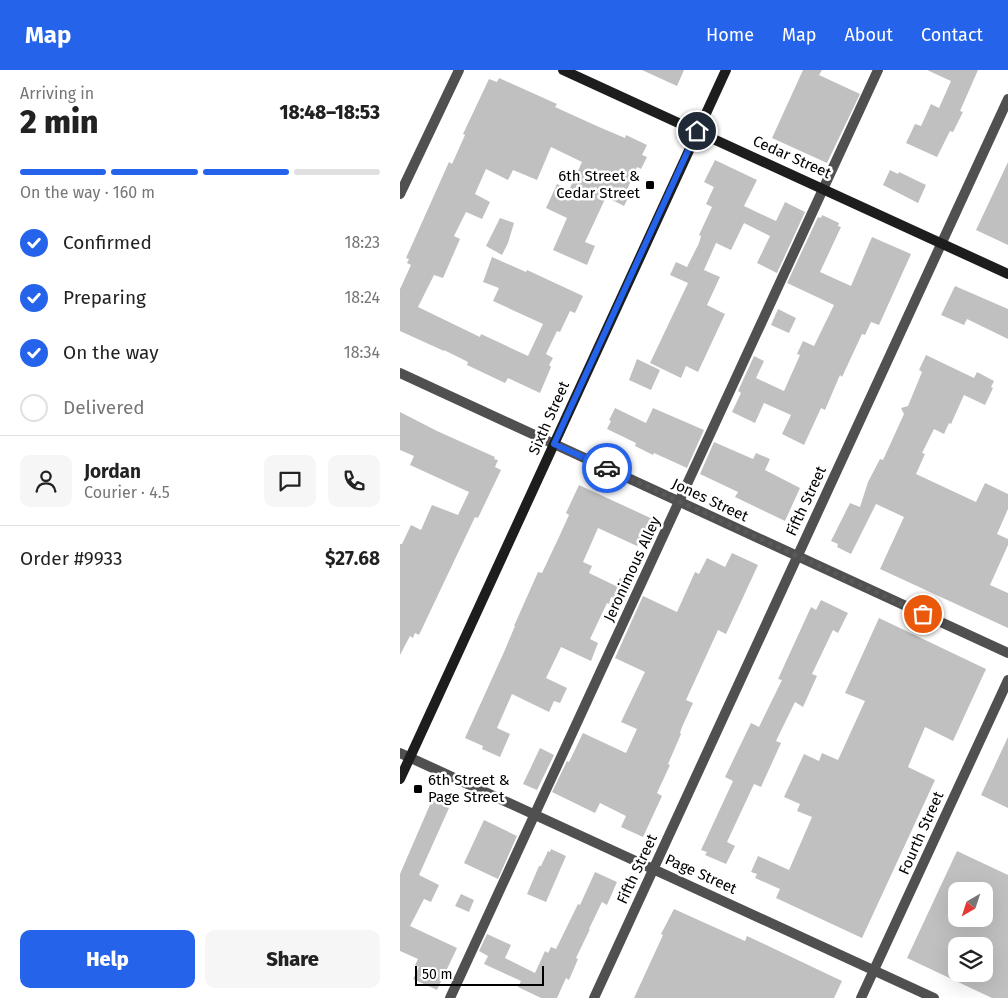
<!DOCTYPE html>
<meta charset="utf-8">
<style>
:root{--surface:#fff;--page:#f6f6f6;--text:#222;--muted:#767676;--line:#e0e0e0;--accent:#2563eb}
body{margin:0;font-family:"Fira Sans",sans-serif;background:var(--page);color:var(--text);height:100vh;display:flex;flex-direction:column;font-size:19px;white-space:nowrap}
*{box-sizing:border-box;margin:0}
p{font-size:16px;color:var(--muted)}
.icon{flex:none;width:28px;height:28px;fill:none;stroke:currentColor;stroke-width:2;stroke-linecap:round;stroke-linejoin:round}
.map{position:relative;flex:1;overflow:hidden}
.panel{display:flex;flex-direction:column;background:var(--surface);width:400px}
.panel>*{flex:none}
.needle{width:32px;rotate:219deg}
.tools{position:absolute;left:548px;top:812px;display:grid;gap:10px}
.tools a{display:grid;place-items:center;width:45px;height:45px;border-radius:10px;background:var(--surface);box-shadow:0 5px 20px #0002;font-size:25px}
.scale{position:absolute;left:15px;bottom:12px;width:129px;box-sizing:border-box;padding-left:5px;border:2px solid #000;border-top:0;font-size:14px;line-height:18px;white-space:nowrap;color:#000;-webkit-text-stroke:4px #fff;paint-order:stroke}
.pin{position:absolute;display:grid;place-items:center;width:42px;height:42px;color:#fff;margin:-21px;border:2px solid #fff;border-radius:50%;box-shadow:0 1px 5px #0007}
.courier{position:absolute;display:grid;place-items:center;width:50px;height:50px;margin:-25px;border:4px solid #2563eb;border-radius:50%;background:#fff;color:#222;box-shadow:0 1px 6px #0007}
.headline em{font-style:normal;font-weight:800}
.headline div{display:flex;flex-direction:column-reverse}
.headline{display:flex;align-items:center;justify-content:space-between;height:85px;padding:0 20px}
h1{font-size:32px;font-weight:800;line-height:38px}
.bar{display:grid;grid-template-columns:repeat(4,1fr);gap:8px 5px;align-content:center;height:60px;padding:0 20px}
.bar i{height:6px;border-radius:4px;background:var(--line)}
.bar .active{background:var(--accent)}
.bar p{grid-column:span 4}
.line{display:flex;align-items:center;gap:12px;padding:0 20px;border-top:1px solid var(--line)}
.line div{flex:1}
.round{display:grid;place-items:center;flex:none;width:52px;height:52px;border-radius:10px;background:var(--page)}
ol{padding:0 20px;list-style:none}
li{display:flex;align-items:center;gap:15px;height:55px}
li p{margin-inline-start:auto}
li .icon{padding:5px;border-radius:50%;background:var(--accent);color:#fff;stroke-width:4}
li:last-child{color:var(--muted)}
li i{width:28px;height:28px;border:2px solid var(--line);border-radius:50%}
.primary-button{display:flex;gap:10px;margin-top:auto;padding:10px 20px}
.primary-button a{flex:1;height:58px;border-radius:10px;background:var(--accent);color:#fff;font-size:20px;font-weight:800;line-height:58px;text-align:center}
.primary-button a+a{background:var(--page);color:var(--text)}
header{display:flex;align-items:center;gap:30px;box-sizing:border-box;height:70px;padding:0 25px;background:var(--accent);color:#fff}
header strong{font-size:24px}
nav{display:flex;gap:28px;margin-inline-start:auto;font-size:18px}
main{display:flex;flex:1;min-height:0}
.map>svg:first-child{display:block}
</style>
<header>
<strong>Map</strong>
<nav><a>Home</a><a>Map</a><a>About</a><a>Contact</a></nav>
</header>
<main>
<section class="panel">
<div class="headline"><div><h1>2 min</h1><p>Arriving in</p></div><em>18:48–18:53</em></div>
<div class="bar"><i class="active"></i><i class="active"></i><i class="active"></i><i></i><p>On the way · 160 m</p></div>
<ol>
<li><svg class="icon" aria-label="check" viewBox="0 0 24 24"><path d="M5 12l5 5 9-10"/></svg>Confirmed<p>18:23</p></li>
<li><svg class="icon" aria-label="check" viewBox="0 0 24 24"><path d="M5 12l5 5 9-10"/></svg>Preparing<p>18:24</p></li>
<li><svg class="icon" aria-label="check" viewBox="0 0 24 24"><path d="M5 12l5 5 9-10"/></svg>On the way<p>18:34</p></li>
<li><i></i>Delivered</li>
</ol>
<div class="line" style="height:90px"><a class="round"><svg class="icon" aria-label="person" viewBox="0 0 24 24"><circle cx="12" cy="8" r="4"/><path d="M4 21q1-7 8-7t8 7"/></svg></a><div><b>Jordan</b><p>Courier · 4.5</p></div><a class="round"><svg class="icon" aria-label="chat" viewBox="0 0 24 24"><path d="M4 5h16v11H9l-5 4z"/></svg></a><a class="round"><svg class="icon" aria-label="phone" viewBox="0 0 24 24"><path d="M5 4h4l2 5-3 2q2 4 5 5l2-3 5 2v4C11 20 4 13 5 4z"/></svg></a></div>
<div class="line" style="height:65px"><div>Order #9933</div><b>$27.68</b></div>
<div class="primary-button"><a>Help</a><a>Share</a></div>
</section>
<div class="map">
<svg width="608" height="928" viewBox="0 0 608 928">
<rect width="100%" height="100%" fill="#fff"/>
<path fill="#c0c0c0" fill-rule="evenodd" d="M242,0H284L277,16Z
M403,0H422L419,5L460,24L427,93L372,68Z
M527,0H578L560,41L563,42L553,62L550,61L537,87L506,73L515,54L521,56L531,34L539,38L551,11Z
M99,8L157,34L155,37L199,57L225,68L226,65L247,75L242,85L247,87L241,99L237,97L226,122L230,124L224,136L206,127L185,172L195,176L187,195L153,180L167,148L146,138L157,114L169,120L182,92L151,77L137,110L113,100L108,110L86,99L75,124L90,132L82,149L66,142L54,166L60,169L43,208L34,205L18,237L80,267L81,264L128,286L143,254L93,231L99,218L83,212L92,187L126,202L127,200L183,226L175,243L170,241L160,262L157,261L146,284L153,288L149,295L151,297L140,323L108,308L105,313L67,295L68,292L44,280V281L0,261V219L11,195L7,193L9,189L6,188L49,92L52,94L65,65L63,64L89,9L97,12Z
M315,90L357,110L344,136L376,151L385,132L405,142L377,203L357,193L370,166L344,153L331,180L316,173L304,200L320,207L307,235L325,244L298,302L286,296L281,308L250,293L288,213L270,205L276,192L287,197L299,173L301,166L299,165L312,137L306,134L314,117L304,112Z
M608,92V175L576,160Z
M490,100L498,104L499,102L526,115L518,133L483,115Z
M422,145L439,153L438,156L441,157L420,202L451,216L472,167L511,184L479,255L471,252L465,265L462,264L442,307L440,305L425,340L421,338L404,375L382,364L391,345L364,333L355,353L332,342L341,323L338,321L354,286L364,291L356,308L384,321L400,285L397,284L403,271L414,276L434,235L387,213L418,147L421,148Z
M100,148L114,153L108,173L102,185L86,176Z
M555,216L608,239V269L567,249L564,255L541,245Z
M378,239L396,248L389,263L371,255Z
M526,285L574,308L577,302L594,311L591,317L593,318L585,335L564,325L551,354L549,353L544,364L534,359L522,383L525,384L516,404L576,432L585,413L608,424V439L597,464L608,469V475L590,515L608,523V558L480,499L504,447L476,434L451,484L437,477L438,474L431,471L450,433L460,437L468,412L480,389L483,390L504,344L501,338L508,336L522,302L519,300Z
M237,289L260,300L251,320L229,310Z
M215,338L246,353L253,338L304,360L287,398L254,383L253,385L235,376L236,373L207,359L211,351L209,350Z
M0,342L37,361L95,387L94,389L98,390L95,397L101,400L78,448L75,447L19,565L15,563L13,568L10,566L0,585V474H2L11,455L21,460L32,435L58,445L69,422L10,395L14,386L0,380Z
M314,372L353,389L356,383L370,389L365,400L400,418L385,451L335,427L338,422L300,404Z
M179,415L257,451L250,464L244,461L237,476L198,458L183,492L192,496L189,503L216,516L220,508L233,514L224,533L211,527L209,534L207,533L190,569L198,573L191,591L161,577L146,608L167,618L160,633L154,631L149,642L112,624L97,658L110,664L100,687L82,679L83,676L65,668L104,582L115,556H114L138,502L142,503L159,467L169,445L166,443Z
M332,483L358,495L326,564L318,560L286,630L293,633L282,657L280,663L281,664L268,694L270,695L257,723L262,726L243,767L221,757L226,746L200,733L195,743L152,722L167,691L169,692L183,663L226,683L237,659L221,652L245,602L215,588L243,526L277,542L295,502L299,504L307,488L325,497Z
M421,530L448,543L438,563L433,560L412,604L417,606L403,637L395,632L376,671L381,673L361,717L354,714L327,772L335,776L326,794L305,785L307,782L301,780L333,711L325,707L351,653L359,657L382,610L378,609L411,537L416,540Z
M479,548L586,599L553,671L525,657L508,697L535,710L462,868L376,828L380,819L355,808L357,804L351,802L358,786L389,800L412,747L397,741L400,734L384,727L404,684L419,691L422,683L438,690L465,631L445,623Z
M608,667V738L581,725Z
M140,678L154,685L137,720L123,714Z
M32,730L49,738L19,805L39,815L31,832L24,829L10,856L57,878L37,920L13,909L19,897L15,895L18,889L0,881V804Z
M84,750L117,766L98,809L64,793Z
M151,779L166,786L146,832L127,824L139,796H141L148,781L150,782Z
M557,781L608,805V928H592L507,888ZM556,821H584V849H556ZM556,876H584V904H556Z
M195,802L217,812L207,835L202,832L189,859H190L176,888L178,889L169,910L166,908L157,928H141L118,917L121,911L84,894L88,886L79,881L87,864L111,875L105,888L135,903L145,881L148,883L151,877L156,879L178,834L180,835Z
M61,824L74,830L69,842L55,836Z
M274,839L345,871L347,866L442,911L434,928H234L263,865L261,864Z"/>
<g fill="none" stroke-linecap="round" stroke-linejoin="round">
<path stroke="#505050" stroke-width="10" d="M50,928L478,0"/>
<path stroke="#505050" stroke-width="10" d="M0,124L59,0
M0,303L608,583
M0,683L534,928
M194,928L608,29
M461,928L608,610"/>
<path stroke="#1d1d1d" stroke-width="10" d="M163,0L608,204
M0,709L326,0"/>
</g>
<g fill="none" stroke-linecap="round" stroke-linejoin="round">
<path stroke="#595959" stroke-width="5" stroke-dasharray="0 9" d="M207,398L523,544"/>
<path stroke="#2563eb" stroke-width="6" d="M207,398L154,374L297,61"/>
</g>
<g fill="#000" stroke="#fff" stroke-width="2">
<rect x="245" y="110" width="10" height="10" rx="2.5"/>
<rect x="13" y="714" width="10" height="10" rx="2.5"/>
</g>
<g text-anchor="middle" stroke-width="5" stroke-linejoin="round" paint-order="stroke">
<g font-size="15" fill="#000" stroke="#fff">
<text transform="translate(392 87) rotate(24)" y="5">Cedar Street</text>
<text transform="translate(149 348) rotate(-66)" y="5">Sixth Street</text>
<text transform="translate(310 430) rotate(25)" y="5">Jones Street</text>
<text transform="translate(406 431) rotate(-65)" y="5">Fifth Street</text>
<text transform="translate(232 499) rotate(-65)" y="5">Jeronimous Alley</text>
<text transform="translate(521 763) rotate(-66)" y="5">Fourth Street</text>
<text transform="translate(237 799) rotate(-65)" y="5">Fifth Street</text>
<text transform="translate(301 804) rotate(24)" y="5">Page Street</text>
</g>
<g font-size="15" fill="#000" stroke="#fff" text-anchor="end">
<text x="240" y="111">6th Street &amp;<tspan x="240" dy="17">Cedar Street</tspan></text>
<text x="28" y="715" text-anchor="start">6th Street &amp;<tspan x="28" dy="17">Page Street</tspan></text>
</g>
</g>
</svg>
<div class="tools">
<a><svg class="needle" viewBox="-14 -14 28 28"><path d="M0-13l5 13h-10z" fill="#e53935"/><path d="M0 13l5-13h-10z" fill="#767676"/></svg></a>
<a><svg class="icon" aria-label="layers" viewBox="0 0 24 24"><path d="M12 4l9 5-9 5-9-5zM3 14l9 5 9-5"/></svg></a>
</div>
<div class="scale">50 m</div>
<div class="pin" style="left:523px;top:544px;background:#ea580c"><svg class="icon" aria-label="bag" viewBox="0 0 24 24"><path d="M5 8h14l-1 12H6zM9 8a3 3 0 0 1 6 0"/></svg></div>
<div class="pin" style="left:297px;top:61px;background:#1f2937"><svg class="icon" aria-label="home" viewBox="0 0 24 24"><path d="M3 11l9-7 9 7M6 9v11h12V9"/></svg></div>
<div class="courier" style="left:207px;top:398px"><svg class="icon" aria-label="car" viewBox="0 0 24 24"><path d="M5 17H2v-5l4-1 3-4h7l3 4 3 1v5h-3M9 17h6M6 11h13"/><circle cx="7" cy="17" r="2"/><circle cx="17" cy="17" r="2"/></svg></div>
</div>
</main>
